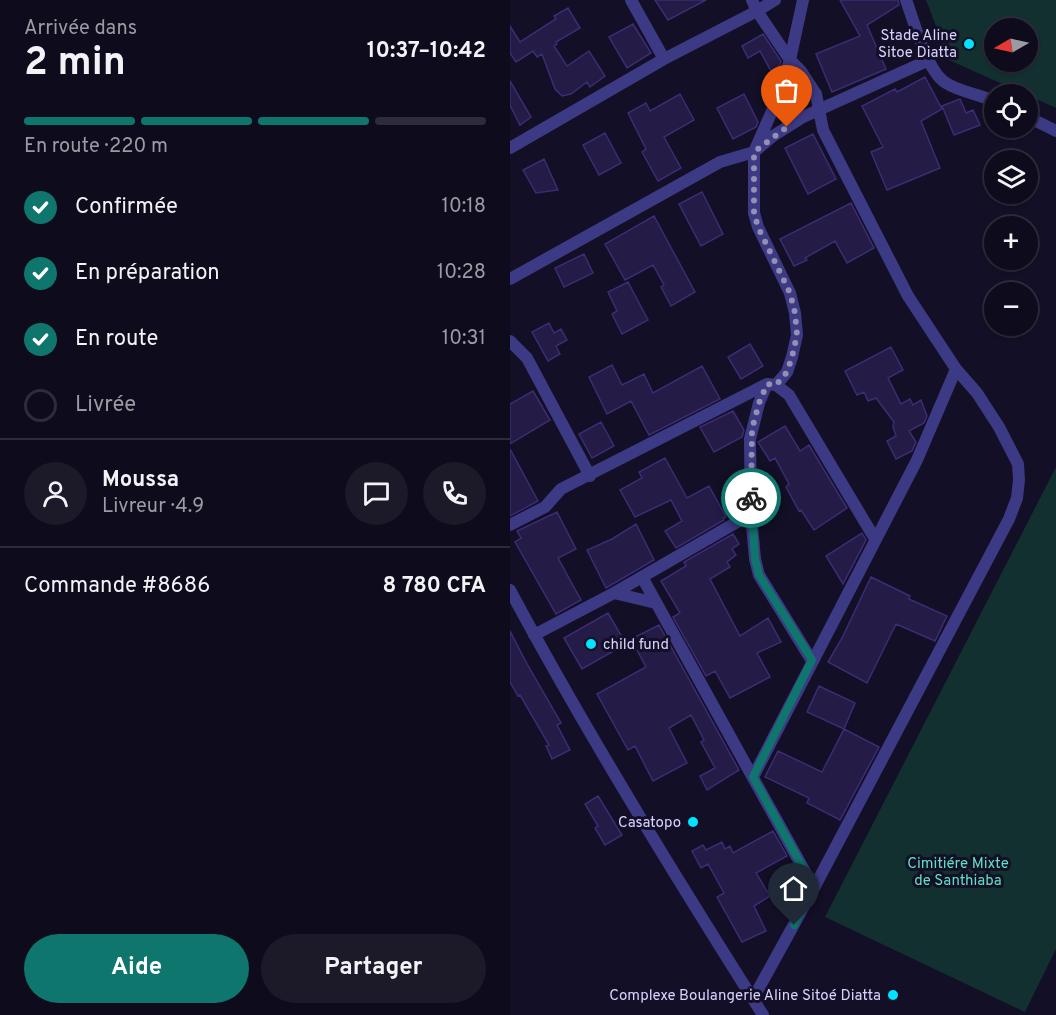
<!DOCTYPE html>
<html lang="fr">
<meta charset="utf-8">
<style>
:root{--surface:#0e0b1c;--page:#1c1929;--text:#f1f3f6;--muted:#9b9ba3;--line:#2e2b3b;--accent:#0f766e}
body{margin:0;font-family:Overpass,sans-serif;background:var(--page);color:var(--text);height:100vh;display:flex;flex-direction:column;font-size:22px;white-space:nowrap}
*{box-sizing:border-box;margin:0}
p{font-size:20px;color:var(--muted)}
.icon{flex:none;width:33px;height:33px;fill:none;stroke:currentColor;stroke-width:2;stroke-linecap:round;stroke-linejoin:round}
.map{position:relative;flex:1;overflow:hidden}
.details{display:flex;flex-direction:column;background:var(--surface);width:510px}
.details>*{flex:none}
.needle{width:39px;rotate:261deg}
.buttons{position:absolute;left:474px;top:18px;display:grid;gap:12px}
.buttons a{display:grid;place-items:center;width:54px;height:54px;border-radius:50%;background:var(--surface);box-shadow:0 2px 4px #0004,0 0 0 2px var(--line);font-size:30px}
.pin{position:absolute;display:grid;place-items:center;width:51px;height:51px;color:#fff;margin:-62px -26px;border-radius:50% 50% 50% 0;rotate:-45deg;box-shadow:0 0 6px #0007}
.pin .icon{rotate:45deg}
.courier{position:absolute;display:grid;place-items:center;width:60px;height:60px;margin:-30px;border:4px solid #0f766e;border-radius:50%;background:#fff;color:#222;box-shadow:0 2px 8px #0007}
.headline em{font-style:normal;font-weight:700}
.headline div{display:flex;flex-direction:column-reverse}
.headline{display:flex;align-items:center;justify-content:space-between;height:102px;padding:0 24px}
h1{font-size:39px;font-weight:700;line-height:45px}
.bar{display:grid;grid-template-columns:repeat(4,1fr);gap:9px 6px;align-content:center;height:72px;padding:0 24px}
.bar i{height:8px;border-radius:4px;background:var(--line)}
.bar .active{background:var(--accent)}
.bar p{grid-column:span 4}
.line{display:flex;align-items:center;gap:15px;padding:0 24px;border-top:2px solid var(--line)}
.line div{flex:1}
.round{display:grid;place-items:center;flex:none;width:63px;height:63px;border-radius:32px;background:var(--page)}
ol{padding:0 24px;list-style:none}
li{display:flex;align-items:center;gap:18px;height:66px}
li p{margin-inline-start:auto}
li .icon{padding:6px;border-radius:50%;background:var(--accent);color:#fff;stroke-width:4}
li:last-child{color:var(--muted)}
li i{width:33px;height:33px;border:3px solid var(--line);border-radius:50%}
.action{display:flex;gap:12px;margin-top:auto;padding:12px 24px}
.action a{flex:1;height:69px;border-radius:36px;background:var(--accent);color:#fff;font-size:24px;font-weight:700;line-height:69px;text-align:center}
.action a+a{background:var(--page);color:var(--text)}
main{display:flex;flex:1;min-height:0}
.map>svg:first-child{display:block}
</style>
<main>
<section class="details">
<div class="headline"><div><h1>2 min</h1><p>Arrivée dans</p></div><em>10:37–10:42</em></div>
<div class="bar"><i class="active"></i><i class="active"></i><i class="active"></i><i></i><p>En route · 220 m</p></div>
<ol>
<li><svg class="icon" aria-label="check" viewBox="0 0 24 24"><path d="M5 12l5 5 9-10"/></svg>Confirmée<p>10:18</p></li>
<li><svg class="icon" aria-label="check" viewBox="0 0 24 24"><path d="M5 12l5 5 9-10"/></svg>En préparation<p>10:28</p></li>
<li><svg class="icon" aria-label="check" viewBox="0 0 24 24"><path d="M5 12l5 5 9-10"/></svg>En route<p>10:31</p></li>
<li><i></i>Livrée</li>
</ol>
<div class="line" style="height:108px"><a class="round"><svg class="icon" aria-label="person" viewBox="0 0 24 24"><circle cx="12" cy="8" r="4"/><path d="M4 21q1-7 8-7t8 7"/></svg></a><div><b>Moussa</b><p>Livreur · 4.9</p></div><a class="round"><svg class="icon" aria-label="chat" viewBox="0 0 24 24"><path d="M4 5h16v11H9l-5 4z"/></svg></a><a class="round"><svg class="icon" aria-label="phone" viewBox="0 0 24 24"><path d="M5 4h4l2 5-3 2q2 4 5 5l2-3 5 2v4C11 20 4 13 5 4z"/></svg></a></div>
<div class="line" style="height:78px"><div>Commande #8686</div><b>8 780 CFA</b></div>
<div class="action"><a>Aide</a><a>Partager</a></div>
</section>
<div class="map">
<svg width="546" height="1015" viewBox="0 0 546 1015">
<rect width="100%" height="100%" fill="#130f26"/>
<path fill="#12302f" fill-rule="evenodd" d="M416,0H546V108L439,60ZM484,28H518V62H484Z
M546,467V949L515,1012L315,917Z"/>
<path fill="#241b47" stroke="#3b2d73" stroke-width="1.5" d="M145,0H196L158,20Z
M330,0H388L389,5L357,25L376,69L322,92L306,54L350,36Z
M58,8L70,28L46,42L47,44L44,46L57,66L79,51L95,76L80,87L77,82L61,94L52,96L45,89L32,54L27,57L23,51L6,62L0,53V26L10,42L46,19L44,16Z
M123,24L141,53L117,68L99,37Z
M253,34L271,61L268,70L262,73L250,51L238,58L232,46Z
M415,77L432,109L411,121L430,168L377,190L361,152L373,147L352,106L385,89L387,92Z
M0,81L21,117L10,125L0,105Z
M170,94L184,120L154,137L171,168L148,181L132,152L136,149L118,113L136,103L140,111Z
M234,94L248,122L246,127L223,139L207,108Z
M450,99L456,113L463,110L470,125L444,135L432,106Z
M95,133L111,163L89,175L73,145Z
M303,134L326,179L298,194L275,148Z
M34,159L48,190L26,193L13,170Z
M192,192L213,234L191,246L169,204Z
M341,203L364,248L337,263L325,241L295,258L297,260L284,266L270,239Z
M144,216L185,292L161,306L151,287L154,285L143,265L115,280L95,244Z
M74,254L83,273L54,287L45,268Z
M118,282L138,320L112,334L102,314L107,311L98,292Z
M39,323L44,333L51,329L57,340L46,346L50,354L38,361L22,332Z
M240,344L253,366L231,379L218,357Z
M381,347L393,370L378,378L391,404L400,399L403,405L411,400L417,416L414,423L399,431L406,442L402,451L386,459L377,441L386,436L383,427L384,422L366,398L358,401L354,392L347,395L335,371Z
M102,365L112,385L134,374L143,393L192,366L210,399L139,435L121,401L97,414L79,377Z
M23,391L40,420L0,444V404Z
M223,411L234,430L232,437L204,452L190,427Z
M91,422L104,446L82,458L69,434Z
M275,426L290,451L299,445L337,508L304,530L291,510L289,511L276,487L279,484L265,458L260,461L248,442Z
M0,449L28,501L0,516Z
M155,458L177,498L199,486L216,517L213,518L214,520L166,548L155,531L172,521L161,500L125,517L110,490L132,478L129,472Z
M47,512L66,549L48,558L71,600L46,614L5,542L11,538L7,531Z
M126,524L144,560L96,588L77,550L102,539Z
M352,533L356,540L333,584L316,556Z
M223,534L229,544L222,549L226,555L217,562L220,567L200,579L230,636L258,618L271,642L247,653L260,677L220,698L205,671L196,676L163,617L170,613L151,581L176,566L174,562Z
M361,577L400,596L399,599L437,616L425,641L386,624L357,683L318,662L332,638Z
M98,613L116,644L72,669L54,638Z
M149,625L229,770L197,790L190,776L205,768L191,742L194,740L181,715L159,728L177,763L143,781L125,746L118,750L87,694L136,667L121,639Z
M0,631L16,662L51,723L47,725L60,750L42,759L36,746L39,745L10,695L8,696L0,682Z
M309,686L345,703L334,729L297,712Z
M334,729L369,747L330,820L297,803L299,798L255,777L268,751L312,772Z
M88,796L112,835L95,845L85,828L88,826L75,804Z
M263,831L277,856L246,873L260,896L244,906L256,931L232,942L207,897L214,893L198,864L191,868L182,851L193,845L196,850L212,842L215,849L220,846L223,853Z"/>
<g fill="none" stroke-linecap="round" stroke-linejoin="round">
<path stroke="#3d3a85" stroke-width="12" d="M121,0L154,59
M242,0L247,11L280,60L291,71L306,94L313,130L398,296L446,369L467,393L489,427L508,464L509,480L507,498L499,519L304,888L243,999
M396,0C404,21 417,72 436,83C450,92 469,94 484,101
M518,117L546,131
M0,148L154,59L247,11L265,0
M0,279L210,162L244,152L263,136L293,117L419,60
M0,341L17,358L80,476
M257,384L249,403L240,439L241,514L245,559L249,575L302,661
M266,385L277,372L282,357L287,335L285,313L280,293L248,227L244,213V152L266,102L280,60L293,0
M0,525L35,507L51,489L257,384L266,385L279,395L365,539
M132,577L304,888
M0,590C78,735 165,876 253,1015
M104,593L146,603
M24,635L104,593L241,514
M243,777L407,460L446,369"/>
</g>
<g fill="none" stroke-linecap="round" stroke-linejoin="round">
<path stroke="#948fb3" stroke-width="6" stroke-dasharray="0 10.8" d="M241,498L242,429L249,403L257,384L266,385L277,372L282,357L287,335L285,313L280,293L248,227L244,213V152L277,127"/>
<path stroke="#0f766e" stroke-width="8" d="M241,498L245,559L249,575L302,660L243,777L304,888L284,925"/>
</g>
<g fill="#00e5ff" stroke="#130f26" stroke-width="2">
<circle cx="459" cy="44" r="6"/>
<circle cx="81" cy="644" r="6"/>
<circle cx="183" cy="822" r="6"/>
<circle cx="383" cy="995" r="6"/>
</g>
<g text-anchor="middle" stroke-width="6" stroke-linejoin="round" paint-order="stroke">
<g font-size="15" fill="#d9d4ff" stroke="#130f26" text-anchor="end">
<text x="447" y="40">Stade Aline<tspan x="447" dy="17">Sitoe Diatta</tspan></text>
<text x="93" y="649" text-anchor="start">child fund</text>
<text x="171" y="827">Casatopo</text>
<text x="371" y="1000">Complexe Boulangerie Aline Sitoé Diatta</text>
</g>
<g font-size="15" fill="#5fe0c0" stroke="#130f26">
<text x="448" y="868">Cimitiére Mixte<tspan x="448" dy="17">de Santhiaba</tspan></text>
</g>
</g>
</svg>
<div class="buttons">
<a><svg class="needle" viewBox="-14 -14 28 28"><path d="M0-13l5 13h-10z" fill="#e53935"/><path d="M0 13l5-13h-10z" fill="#9b9ba3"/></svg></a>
<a><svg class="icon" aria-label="locate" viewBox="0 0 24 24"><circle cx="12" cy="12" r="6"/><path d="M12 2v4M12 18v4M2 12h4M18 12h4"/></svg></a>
<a><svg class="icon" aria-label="layers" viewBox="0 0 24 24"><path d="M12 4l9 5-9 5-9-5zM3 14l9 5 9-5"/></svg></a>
<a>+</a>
<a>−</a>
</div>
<div class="pin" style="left:277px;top:127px;background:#ea580c"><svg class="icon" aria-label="bag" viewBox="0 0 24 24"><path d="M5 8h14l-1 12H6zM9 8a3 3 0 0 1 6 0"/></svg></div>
<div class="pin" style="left:284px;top:925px;background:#1f2937"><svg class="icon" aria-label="home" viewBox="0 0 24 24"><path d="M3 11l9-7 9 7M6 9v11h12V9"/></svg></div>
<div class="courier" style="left:241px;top:498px"><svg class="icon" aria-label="bike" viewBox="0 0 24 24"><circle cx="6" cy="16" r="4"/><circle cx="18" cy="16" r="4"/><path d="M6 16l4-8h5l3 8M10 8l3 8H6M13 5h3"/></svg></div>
</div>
</main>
